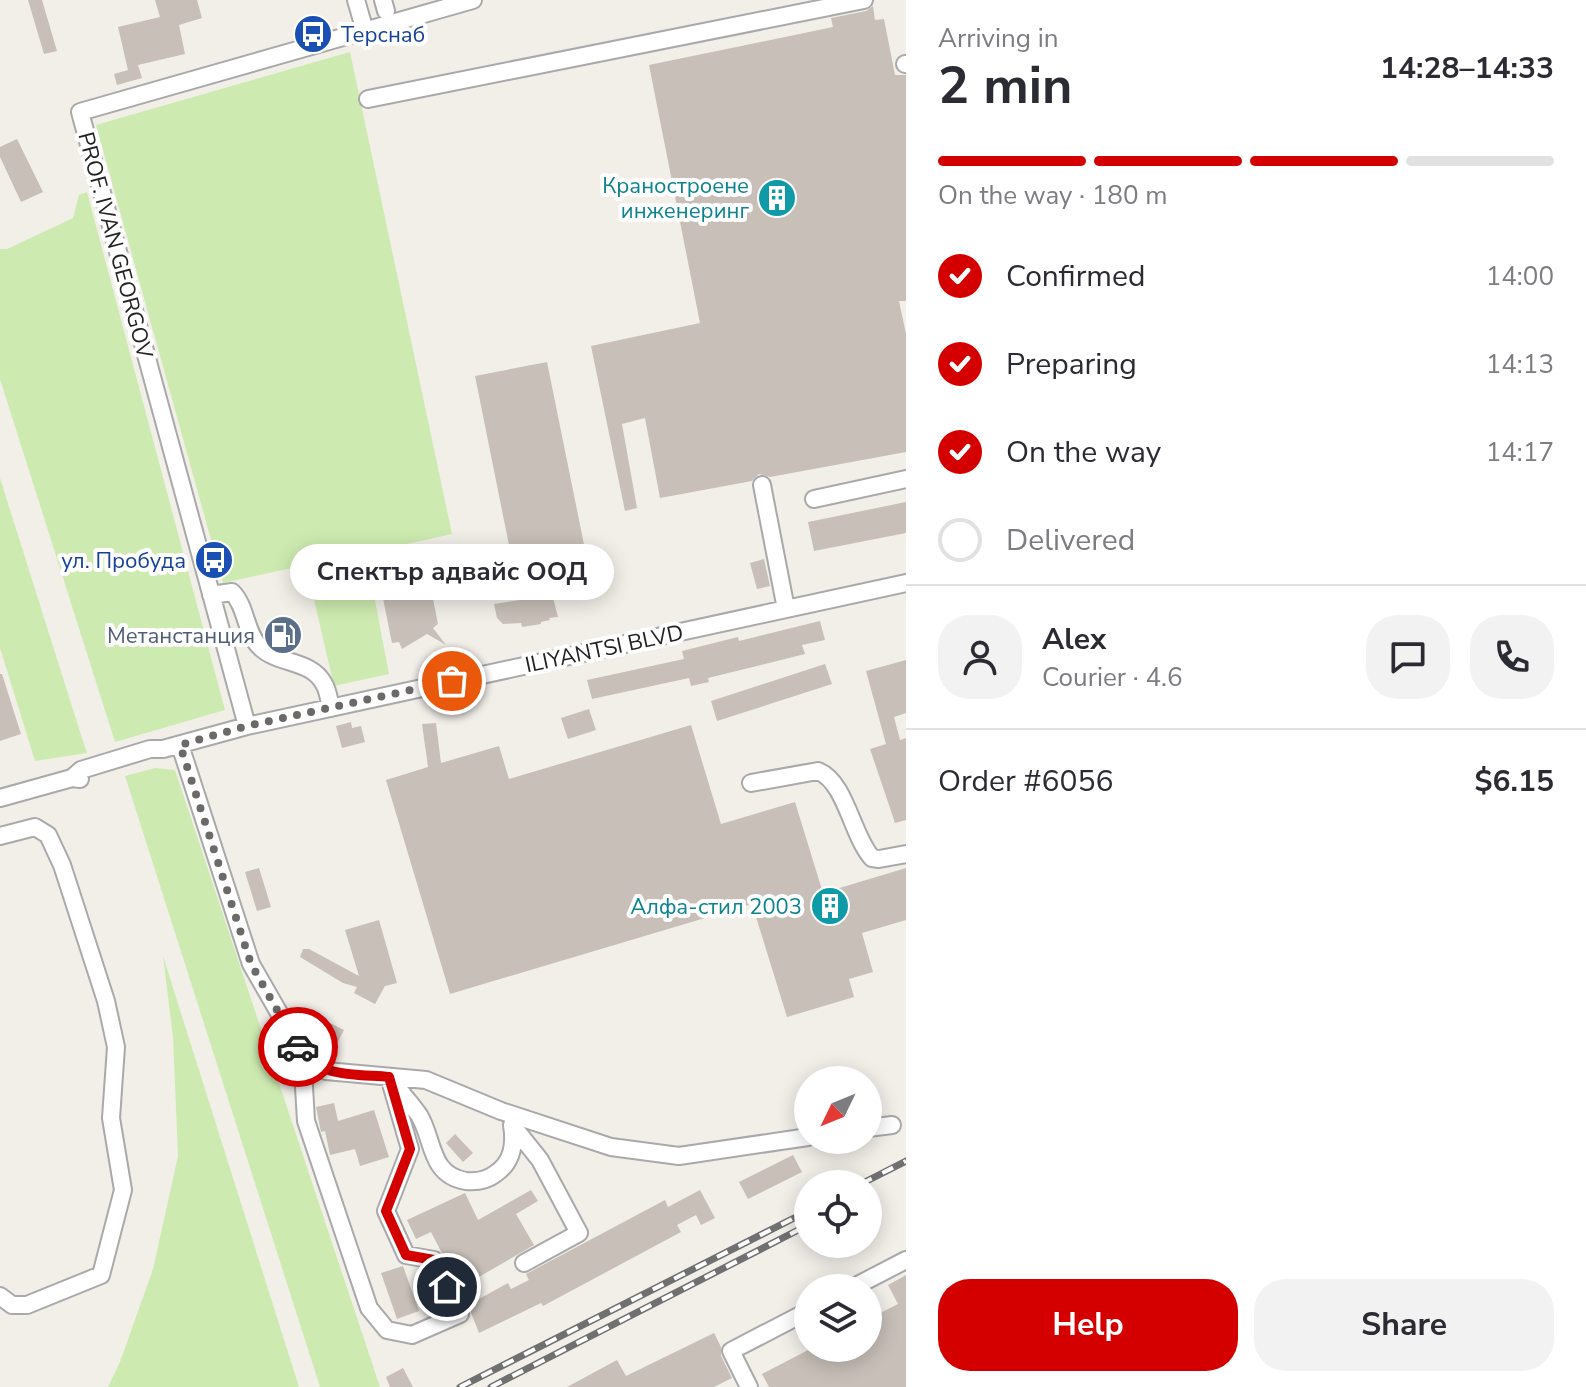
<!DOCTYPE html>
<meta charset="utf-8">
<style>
:root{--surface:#fff;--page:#f2f2f3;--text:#2b2b33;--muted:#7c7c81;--line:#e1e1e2;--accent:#d40000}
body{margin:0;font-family:"Nunito Sans",sans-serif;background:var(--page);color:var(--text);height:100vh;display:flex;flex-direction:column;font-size:30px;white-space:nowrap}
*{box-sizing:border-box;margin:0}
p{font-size:26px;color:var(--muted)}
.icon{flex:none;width:44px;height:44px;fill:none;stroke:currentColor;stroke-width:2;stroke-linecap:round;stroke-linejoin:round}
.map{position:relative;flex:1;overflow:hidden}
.details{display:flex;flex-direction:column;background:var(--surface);width:680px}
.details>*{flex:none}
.needle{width:52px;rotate:227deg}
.buttons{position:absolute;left:794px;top:1066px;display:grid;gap:16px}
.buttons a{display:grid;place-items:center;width:88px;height:88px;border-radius:50%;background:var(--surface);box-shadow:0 4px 20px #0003;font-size:40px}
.pin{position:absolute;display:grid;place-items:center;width:68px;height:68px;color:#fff;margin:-34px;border:4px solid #fff;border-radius:50%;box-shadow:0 2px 8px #0007}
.courier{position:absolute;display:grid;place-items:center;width:80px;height:80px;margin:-40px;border:6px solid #d40000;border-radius:50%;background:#fff;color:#222;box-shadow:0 2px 10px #0007}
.bubble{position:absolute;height:56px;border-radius:28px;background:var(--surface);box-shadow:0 4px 20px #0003;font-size:26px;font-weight:700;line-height:56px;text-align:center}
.overview em{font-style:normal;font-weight:700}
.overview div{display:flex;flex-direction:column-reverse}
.overview{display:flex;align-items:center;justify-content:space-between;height:136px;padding:0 32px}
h1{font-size:52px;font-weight:700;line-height:60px}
.bar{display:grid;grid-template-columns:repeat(4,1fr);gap:12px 8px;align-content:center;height:96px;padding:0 32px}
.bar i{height:10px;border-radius:6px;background:var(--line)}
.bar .on{background:var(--accent)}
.bar p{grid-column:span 4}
.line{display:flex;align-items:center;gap:20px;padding:0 32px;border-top:2px solid var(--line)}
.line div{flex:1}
.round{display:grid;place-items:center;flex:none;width:84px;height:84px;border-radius:32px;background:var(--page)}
ol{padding:0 32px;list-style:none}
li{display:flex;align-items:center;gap:24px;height:88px}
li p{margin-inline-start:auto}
li .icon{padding:8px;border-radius:50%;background:var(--accent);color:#fff;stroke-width:4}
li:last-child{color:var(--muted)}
li i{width:44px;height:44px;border:4px solid var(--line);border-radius:50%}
.action{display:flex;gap:16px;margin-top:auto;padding:16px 32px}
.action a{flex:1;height:92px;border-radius:32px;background:var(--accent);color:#fff;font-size:32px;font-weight:700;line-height:92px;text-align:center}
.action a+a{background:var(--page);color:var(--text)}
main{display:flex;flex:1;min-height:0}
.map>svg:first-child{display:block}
</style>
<main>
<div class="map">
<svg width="906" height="1387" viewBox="0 0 906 1387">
<rect width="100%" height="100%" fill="#f2efe9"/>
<path fill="#cdebb0" d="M350,52L452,534L366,553L389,674L334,686L306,565L223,583L96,125Z
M87,192L225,710L115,742L0,379V249H7L73,218L79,195Z
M0,478L81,735L87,753L35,761L0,648Z
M155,768L175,770L380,1387H320L125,776Z
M163,956L299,1387H108L120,1362L153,1269L178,1156L173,1038Z"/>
<path fill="#c7bfb8" d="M28,0H42L57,51L44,54Z
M155,0H197L202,18L179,25L185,54L138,65L142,78L117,85L114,74L128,70L118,27L160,17Z
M873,6L875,20L884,19L895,75H906V301H899L906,334V452L770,477L759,474L752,481L660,498L645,418L622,424L637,508L625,511L591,346L700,323L649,65L833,27L831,18L866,11Z
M17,139L43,192L21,202L0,157V147Z
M547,362L590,574L549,582L558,617L549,618L550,620L541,622V624L522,627L521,623L503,624L497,618L494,604L520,600L475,376Z
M906,502V533L814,551L808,522Z
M423,549L438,624L433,628L446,645L427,634L402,649L399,642L392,643L375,559Z
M764,559L770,586L757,589L750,563Z
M820,621L825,640L802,645L805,654L708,678L709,682L691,686L689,678L592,699L587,680L684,659L682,651L738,637L739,641Z
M906,660V713L894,717L900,740L906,738V820L895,823L870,749L886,744L866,671Z
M825,664L832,684L717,721L711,701Z
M0,674H2L21,734L0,741Z
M589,709L596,730L568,739L561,718Z
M351,722L352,728L361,726L365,742L342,748L336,726Z
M436,723L441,763L499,746L509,779L691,725L721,824L795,802L823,893L906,868V920L862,933L873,972L849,979L854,997L787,1017L752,904L450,994L386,780L428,767L422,724Z
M259,868L271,907L257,911L245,872Z
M379,920L397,983L385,986L375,1004L354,993L357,987L343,983L300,957L303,949H309L359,976L345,930Z
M320,1018L344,1030L330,1057L310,1044Z
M334,1103L338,1121L374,1110L389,1157L360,1166L355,1149L330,1155L325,1131L321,1132L316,1107Z
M455,1134L473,1153L463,1162L446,1143Z
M793,1155L802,1172L748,1199L739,1182Z
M531,1190L538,1201L516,1214L534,1245L460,1288L431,1232L416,1239L407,1220L465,1193L478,1220Z
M700,1190L715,1218L701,1225L696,1215L677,1225L681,1232L543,1306L541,1303L479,1333L468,1305L508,1283L511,1289L529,1280L526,1274L665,1200L668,1207Z
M403,1266L419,1311L397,1319L381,1273Z
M906,1275V1387H769L762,1374L812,1348H868V1319L898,1304L888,1285Z
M714,1333L721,1347V1356L732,1378L714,1387H567L617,1360L626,1376Z
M403,1368L413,1387H390L386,1377Z"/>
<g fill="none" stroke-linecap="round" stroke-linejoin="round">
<defs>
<path id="minor" d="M356,0L365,31
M383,0L386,11
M905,64H906
M368,99L864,0
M762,485L786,609
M814,499L906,479
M211,595L232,592C247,607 245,633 260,647C278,665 311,659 324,684C328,690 329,700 331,708
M247,726L80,112L473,0
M180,745L251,964L302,1053L326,1071L426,1080L501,1111L611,1147L679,1156L808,1137
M72,778L81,770L150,749H163L247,726L906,583
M751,783L818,771C846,782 852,836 872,858L879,859L906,854
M0,798L72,778L80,779
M0,836L35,827L48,835L62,865L106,1001L116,1047L111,1118L123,1190L101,1275L27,1305H12L0,1296
M302,1053L306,1121L369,1308L387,1330L412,1335L460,1314L434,1260L406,1255L386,1211L410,1149L389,1077
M396,1086C403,1095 412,1105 419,1115C434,1139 429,1175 466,1181C476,1182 487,1180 495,1174C513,1162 515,1144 512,1125
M512,1125L540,1160L579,1233L524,1263
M868,1128L892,1125
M852,1288L906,1260
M749,1387L731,1351L808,1311"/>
</defs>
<use href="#minor" stroke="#a9a9a9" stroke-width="20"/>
<use href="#minor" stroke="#fff" stroke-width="16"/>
<defs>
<path id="rail" d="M861,1184L906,1161
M460,1387L808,1211
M491,1387L808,1225"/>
</defs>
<use href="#rail" stroke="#707070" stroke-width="7"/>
<use href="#rail" stroke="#fff" stroke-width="4" stroke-dasharray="12" stroke-linecap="butt"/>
</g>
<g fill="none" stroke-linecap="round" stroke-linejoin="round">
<path stroke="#6b6a68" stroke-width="8" stroke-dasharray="0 14.4" d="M298,1047L251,964L180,745L247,726L452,681"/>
<path stroke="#d40000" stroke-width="10" d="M298,1047C316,1078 358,1074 389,1077L410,1149L386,1211L406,1255L434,1260L447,1287"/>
</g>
<defs>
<symbol id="bus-disc" viewBox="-11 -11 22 22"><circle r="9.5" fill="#1a4fb4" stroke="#fff"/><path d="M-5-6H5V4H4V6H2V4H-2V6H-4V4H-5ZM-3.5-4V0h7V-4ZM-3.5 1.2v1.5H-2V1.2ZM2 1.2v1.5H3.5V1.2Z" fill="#fff"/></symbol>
<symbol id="building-disc" viewBox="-11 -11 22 22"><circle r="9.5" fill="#0f9aa8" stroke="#fff"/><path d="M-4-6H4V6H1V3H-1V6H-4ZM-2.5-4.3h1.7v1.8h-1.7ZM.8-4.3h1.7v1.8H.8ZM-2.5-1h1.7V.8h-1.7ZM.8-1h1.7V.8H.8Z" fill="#fff"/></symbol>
<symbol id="fuel-disc" viewBox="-11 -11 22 22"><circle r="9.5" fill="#5c6f8a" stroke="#fff"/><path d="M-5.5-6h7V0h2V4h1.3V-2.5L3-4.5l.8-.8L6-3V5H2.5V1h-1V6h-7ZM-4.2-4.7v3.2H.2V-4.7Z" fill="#fff"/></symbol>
</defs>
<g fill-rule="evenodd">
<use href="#bus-disc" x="291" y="12" width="44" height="44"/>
<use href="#building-disc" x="755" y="176" width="44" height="44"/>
<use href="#bus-disc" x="192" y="538" width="44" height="44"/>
<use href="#fuel-disc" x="261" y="613" width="44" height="44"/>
<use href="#building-disc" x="808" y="884" width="44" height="44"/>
</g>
<g text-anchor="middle" stroke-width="8" stroke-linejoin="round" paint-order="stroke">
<g font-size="22" fill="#164399" stroke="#fff" text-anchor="start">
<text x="341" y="42">Терснаб</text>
<text x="186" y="568" text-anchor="end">ул. Пробуда</text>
</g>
<g font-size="22" fill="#0d838f" stroke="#fff" text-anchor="end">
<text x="749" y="193">Краностроене<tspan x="749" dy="25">инженеринг</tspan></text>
<text x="802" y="914">Алфа-стил 2003</text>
</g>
<g font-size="22" fill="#222" stroke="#fff">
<text transform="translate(116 245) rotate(75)" y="8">PROF. IVAN GEORGOV</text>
<text transform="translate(604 648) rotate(-12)" y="8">ILIYANTSI BLVD</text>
</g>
<g font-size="22" fill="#4e5e75" stroke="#fff" text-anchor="end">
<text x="255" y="643">Метанстанция</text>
</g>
</g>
</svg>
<div class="buttons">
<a><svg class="needle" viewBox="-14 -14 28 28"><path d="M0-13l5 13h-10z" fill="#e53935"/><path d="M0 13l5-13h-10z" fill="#7c7c81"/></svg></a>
<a><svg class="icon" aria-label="locate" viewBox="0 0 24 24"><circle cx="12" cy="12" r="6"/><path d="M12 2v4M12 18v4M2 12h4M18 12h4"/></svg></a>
<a><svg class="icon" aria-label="layers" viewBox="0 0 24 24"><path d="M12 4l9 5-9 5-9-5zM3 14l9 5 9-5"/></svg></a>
</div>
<div class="pin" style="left:452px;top:681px;background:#ea580c"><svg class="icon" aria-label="bag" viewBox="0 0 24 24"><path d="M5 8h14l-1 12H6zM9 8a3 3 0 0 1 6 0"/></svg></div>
<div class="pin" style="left:447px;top:1287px;background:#1f2937"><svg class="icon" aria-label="home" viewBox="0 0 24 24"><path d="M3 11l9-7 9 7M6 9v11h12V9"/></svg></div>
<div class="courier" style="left:298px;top:1047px"><svg class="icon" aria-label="car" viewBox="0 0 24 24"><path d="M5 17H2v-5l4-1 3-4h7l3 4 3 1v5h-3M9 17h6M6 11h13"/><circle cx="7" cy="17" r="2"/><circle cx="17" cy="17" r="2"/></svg></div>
<div class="bubble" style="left:290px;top:544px;width:324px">Спектър адвайс ООД</div>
</div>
<section class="details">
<div class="overview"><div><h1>2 min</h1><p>Arriving in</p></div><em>14:28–14:33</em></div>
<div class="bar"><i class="on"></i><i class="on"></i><i class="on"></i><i></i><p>On the way · 180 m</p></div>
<ol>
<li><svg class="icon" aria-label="check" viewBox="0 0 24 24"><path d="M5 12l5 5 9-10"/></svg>Confirmed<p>14:00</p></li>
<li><svg class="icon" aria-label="check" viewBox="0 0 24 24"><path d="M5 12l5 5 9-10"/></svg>Preparing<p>14:13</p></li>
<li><svg class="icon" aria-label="check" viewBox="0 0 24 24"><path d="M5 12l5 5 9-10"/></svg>On the way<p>14:17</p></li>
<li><i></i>Delivered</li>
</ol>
<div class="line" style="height:144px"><a class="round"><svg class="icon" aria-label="person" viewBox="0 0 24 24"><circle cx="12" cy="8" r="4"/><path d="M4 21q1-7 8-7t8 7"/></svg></a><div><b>Alex</b><p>Courier · 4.6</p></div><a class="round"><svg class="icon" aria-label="chat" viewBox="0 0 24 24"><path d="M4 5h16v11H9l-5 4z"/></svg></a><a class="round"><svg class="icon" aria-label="phone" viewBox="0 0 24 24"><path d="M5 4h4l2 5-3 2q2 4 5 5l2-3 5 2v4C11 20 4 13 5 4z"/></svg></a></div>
<div class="line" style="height:104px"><div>Order #6056</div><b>$6.15</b></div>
<div class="action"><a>Help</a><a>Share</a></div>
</section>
</main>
